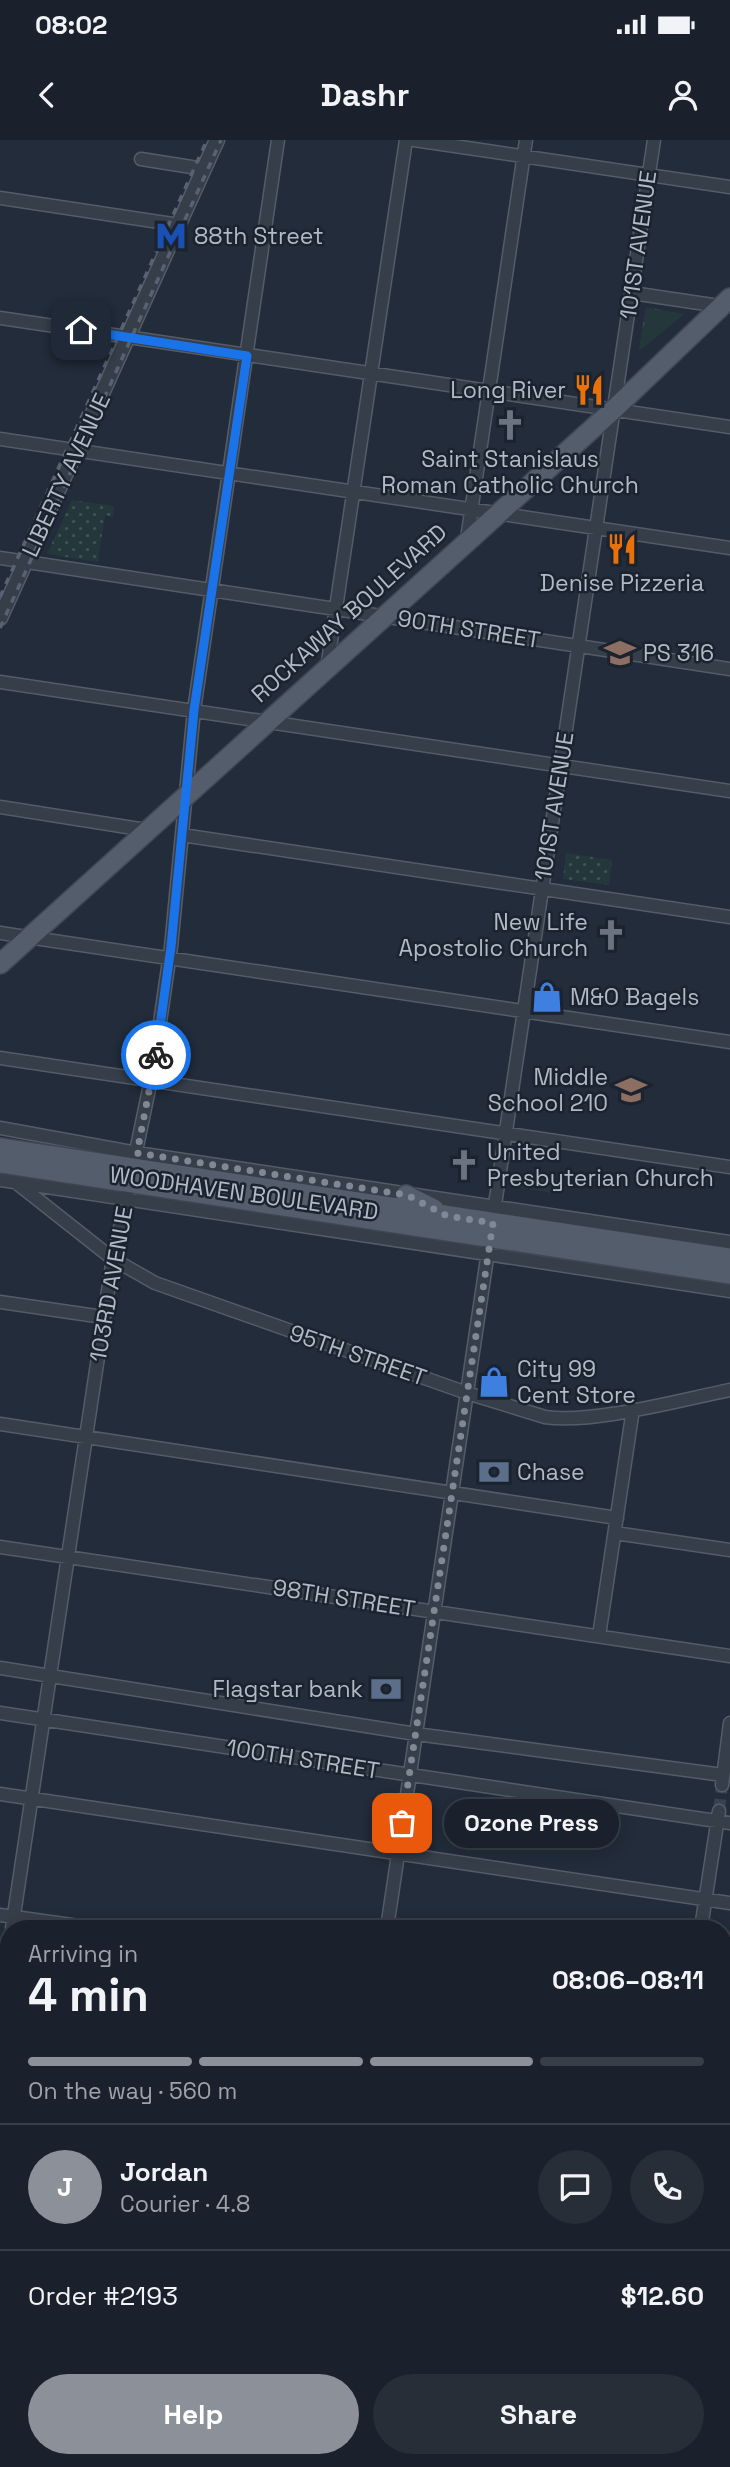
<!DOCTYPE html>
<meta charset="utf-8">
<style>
:root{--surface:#1a212c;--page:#272e38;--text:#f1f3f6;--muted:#9fa3a9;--line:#383e48;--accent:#8c9099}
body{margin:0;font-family:"Space Grotesk",sans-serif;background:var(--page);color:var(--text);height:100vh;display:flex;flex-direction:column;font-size:26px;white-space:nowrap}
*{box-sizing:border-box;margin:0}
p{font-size:23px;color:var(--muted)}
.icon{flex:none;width:38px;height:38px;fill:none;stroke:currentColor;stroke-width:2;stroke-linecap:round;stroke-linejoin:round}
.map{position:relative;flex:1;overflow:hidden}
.details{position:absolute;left:0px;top:1780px;width:732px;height:548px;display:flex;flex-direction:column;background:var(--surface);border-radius:28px 28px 0 0;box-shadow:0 4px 18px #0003,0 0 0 2px var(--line)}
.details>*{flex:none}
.pin{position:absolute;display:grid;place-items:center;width:60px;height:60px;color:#fff;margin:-30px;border-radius:14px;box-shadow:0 4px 10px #0006}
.courier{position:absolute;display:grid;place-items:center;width:70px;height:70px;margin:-35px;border:5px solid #1a73e8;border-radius:50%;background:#fff;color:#222;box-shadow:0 2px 9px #0007}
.bubble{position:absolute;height:49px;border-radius:24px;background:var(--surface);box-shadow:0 4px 18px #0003,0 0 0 2px var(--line);font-size:23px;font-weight:700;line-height:49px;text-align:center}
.headline em{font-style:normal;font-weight:700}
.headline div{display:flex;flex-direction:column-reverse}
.headline{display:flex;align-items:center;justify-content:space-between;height:119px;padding:0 28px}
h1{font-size:46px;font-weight:700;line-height:52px}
.bar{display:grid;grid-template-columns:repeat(4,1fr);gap:10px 7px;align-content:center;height:84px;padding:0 28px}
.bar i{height:9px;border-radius:5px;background:var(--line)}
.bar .selected{background:var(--accent)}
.bar p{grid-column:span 4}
.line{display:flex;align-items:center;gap:18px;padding:0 28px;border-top:2px solid var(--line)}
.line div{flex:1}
.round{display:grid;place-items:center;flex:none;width:74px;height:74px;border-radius:37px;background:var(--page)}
.action{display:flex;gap:14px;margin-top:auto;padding:14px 28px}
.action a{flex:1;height:80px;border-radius:42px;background:var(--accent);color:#fff;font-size:28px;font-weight:700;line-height:80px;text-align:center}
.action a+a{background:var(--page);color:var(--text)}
.status{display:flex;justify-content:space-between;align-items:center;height:49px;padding:0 35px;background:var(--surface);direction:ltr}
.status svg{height:19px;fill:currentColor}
header{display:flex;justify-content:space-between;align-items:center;height:91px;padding:0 28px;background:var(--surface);font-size:32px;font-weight:700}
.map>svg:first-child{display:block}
</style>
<div class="status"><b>08:02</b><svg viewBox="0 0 49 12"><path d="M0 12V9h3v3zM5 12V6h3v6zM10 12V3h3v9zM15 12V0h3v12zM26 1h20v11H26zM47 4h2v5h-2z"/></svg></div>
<header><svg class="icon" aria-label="back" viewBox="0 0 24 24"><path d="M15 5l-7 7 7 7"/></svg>Dashr<svg class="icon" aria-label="person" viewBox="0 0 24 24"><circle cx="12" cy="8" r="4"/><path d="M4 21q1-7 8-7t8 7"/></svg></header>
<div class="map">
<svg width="730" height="2327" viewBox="0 0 730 2327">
<defs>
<pattern id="grass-dots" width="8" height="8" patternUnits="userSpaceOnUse" patternTransform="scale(1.75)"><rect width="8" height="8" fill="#24383b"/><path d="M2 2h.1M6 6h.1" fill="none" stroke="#415356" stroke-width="1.8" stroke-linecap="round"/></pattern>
<pattern id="park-tufts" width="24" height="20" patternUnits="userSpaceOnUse" patternTransform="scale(1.75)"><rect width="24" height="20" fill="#24383b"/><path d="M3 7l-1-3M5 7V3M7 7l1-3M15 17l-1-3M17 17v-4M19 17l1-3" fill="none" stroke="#415356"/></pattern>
</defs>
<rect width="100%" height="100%" fill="#222c3a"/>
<path fill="url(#grass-dots)" d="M72,360L114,366L113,377L105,375L98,422L47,414Z
M566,713L612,720L609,745L563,739Z
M517,1034L556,1040L554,1053L515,1047Z"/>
<path fill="url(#park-tufts)" d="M646,167L684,174L642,209H639Z"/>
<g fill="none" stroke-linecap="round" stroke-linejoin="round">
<path stroke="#37414f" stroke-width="12" stroke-dasharray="12 6" stroke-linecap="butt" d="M719,1671L722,1645"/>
<defs>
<path id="minor" d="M414,0L730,47
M141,19L204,29
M0,58L179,85
M632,153L726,167
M0,178L730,287
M0,299L730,408
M467,399L526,0
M0,418L730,529
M327,528L406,0
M0,542L730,651
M0,667L146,690
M182,695L730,777
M0,793L730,902
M0,918L730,1027
M0,988L137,1013L730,1102
M0,1040L730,1151
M18,1044L113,1119L155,1143L467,1253L545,1277C593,1284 680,1260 730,1250
M0,1162L103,1177
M0,1284L617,1378
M615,1393L730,1410
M0,1407L730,1516
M599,1496L633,1269
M0,1528L416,1594L723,1635
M0,1573L730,1683
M722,1645L730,1583
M0,1654L730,1763
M0,1775L93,1788
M12,1788L111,1131L153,930L171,807L194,570L278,0
M387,1788L654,0
M701,1788L719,1671
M0,1874L9,1811
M723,1883L730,1884
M0,1895L9,1896
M723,2003L730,2004
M0,2018L9,2019
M723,2126L730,2127
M0,2146L9,2148
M723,2255L730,2256
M315,2319L370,2327
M0,2321L43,2327
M306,2327L307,2319
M620,2327L621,2319"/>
<path id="tertiary" d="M0,478L217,0"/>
<path id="primary" d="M0,824L613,270L730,158
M0,1008L730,1118
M0,1023L730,1134
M406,1055L434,1069"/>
</defs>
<use href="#minor" stroke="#545c68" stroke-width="15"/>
<use href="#tertiary" stroke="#545c68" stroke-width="17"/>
<use href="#primary" stroke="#3f4753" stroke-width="22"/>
<use href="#minor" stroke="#363e4a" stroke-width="12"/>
<use href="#tertiary" stroke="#363e4a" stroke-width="14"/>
<use href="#primary" stroke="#545d6b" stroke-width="19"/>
<path stroke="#586272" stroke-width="3.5" stroke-dasharray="7 7" stroke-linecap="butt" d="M0,457L207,0
M0,488L221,0"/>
</g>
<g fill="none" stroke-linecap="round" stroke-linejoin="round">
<path stroke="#7f8895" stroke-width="7" stroke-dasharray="0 12.6" d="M156,915L137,1013L407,1055L447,1076L493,1083L402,1683"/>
<path stroke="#1a73e8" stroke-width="9" d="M81,190L247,216L194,570L171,807L156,915"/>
</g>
<defs>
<symbol id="metro-bare" viewBox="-9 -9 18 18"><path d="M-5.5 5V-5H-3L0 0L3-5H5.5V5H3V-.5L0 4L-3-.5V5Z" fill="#1a4fb4" stroke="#1b232f" stroke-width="2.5" paint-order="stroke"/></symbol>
<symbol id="restaurant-bare" viewBox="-9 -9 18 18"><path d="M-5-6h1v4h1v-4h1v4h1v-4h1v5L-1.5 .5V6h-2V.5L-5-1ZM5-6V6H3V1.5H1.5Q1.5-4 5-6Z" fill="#e8710a" stroke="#1b232f" stroke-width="2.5" paint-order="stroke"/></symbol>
<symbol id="church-bare" viewBox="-9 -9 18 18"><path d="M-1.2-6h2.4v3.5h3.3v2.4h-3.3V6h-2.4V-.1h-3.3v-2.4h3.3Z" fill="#6b7280" stroke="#1b232f" stroke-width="2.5" paint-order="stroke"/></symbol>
<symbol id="school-bare" viewBox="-9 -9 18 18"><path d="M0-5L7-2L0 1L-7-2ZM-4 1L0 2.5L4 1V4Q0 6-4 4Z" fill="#8d6e63" stroke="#1b232f" stroke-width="2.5" paint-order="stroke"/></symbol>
<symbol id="shop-bare" viewBox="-9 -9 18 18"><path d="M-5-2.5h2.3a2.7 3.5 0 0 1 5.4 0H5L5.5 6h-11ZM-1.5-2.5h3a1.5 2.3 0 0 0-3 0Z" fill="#3f7fe0" stroke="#1b232f" stroke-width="2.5" paint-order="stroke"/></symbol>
<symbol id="bank-bare" viewBox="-9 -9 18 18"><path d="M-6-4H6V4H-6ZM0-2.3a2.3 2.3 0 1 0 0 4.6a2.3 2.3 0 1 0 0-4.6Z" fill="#5c6f8a" stroke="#1b232f" stroke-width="2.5" paint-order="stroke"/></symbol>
</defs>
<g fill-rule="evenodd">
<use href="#metro-bare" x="149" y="74" width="44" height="44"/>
<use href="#restaurant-bare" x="567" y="228" width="44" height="44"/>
<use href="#church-bare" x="488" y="263" width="44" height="44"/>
<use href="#restaurant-bare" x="600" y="387" width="44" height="44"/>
<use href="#school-bare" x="598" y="491" width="44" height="44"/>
<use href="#church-bare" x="589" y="773" width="44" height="44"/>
<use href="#shop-bare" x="525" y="835" width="44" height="44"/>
<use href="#school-bare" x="609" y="928" width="44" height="44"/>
<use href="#church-bare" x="442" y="1003" width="44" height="44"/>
<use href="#shop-bare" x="472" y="1220" width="44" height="44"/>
<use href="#bank-bare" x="472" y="1310" width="44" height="44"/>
<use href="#bank-bare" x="364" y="1527" width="44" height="44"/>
</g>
<g text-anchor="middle" stroke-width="5" stroke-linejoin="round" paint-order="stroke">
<g font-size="23" fill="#b1b9c6" stroke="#1b232f" text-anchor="start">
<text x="194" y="104">88th Street</text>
<text x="566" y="258" text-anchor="end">Long River</text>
<text x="510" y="327" text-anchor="middle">Saint Stanislaus<tspan x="510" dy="26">Roman Catholic Church</tspan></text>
<text x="622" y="451" text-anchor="middle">Denise Pizzeria</text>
<text x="643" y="521">PS 316</text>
<text x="588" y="790" text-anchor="end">New Life<tspan x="588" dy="26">Apostolic Church</tspan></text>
<text x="570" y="865">M&amp;O Bagels</text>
<text x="608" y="945" text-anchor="end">Middle<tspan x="608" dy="26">School 210</tspan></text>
<text x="487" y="1020">United<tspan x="487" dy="26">Presbyterian Church</tspan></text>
<text x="517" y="1237">City 99<tspan x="517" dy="26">Cent Store</tspan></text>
<text x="517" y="1340">Chase</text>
<text x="363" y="1557" text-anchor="end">Flagstar bank</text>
</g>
<g font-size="23" fill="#b1b9c6" stroke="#1b232f">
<text transform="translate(638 105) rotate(-82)" y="8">101ST AVENUE</text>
<text transform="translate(66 335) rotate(-65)" y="8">LIBERTY AVENUE</text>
<text transform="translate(349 473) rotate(-42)" y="8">ROCKAWAY BOULEVARD</text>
<text transform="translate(469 489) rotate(9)" y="8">90TH STREET</text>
<text transform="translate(554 666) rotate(-81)" y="8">101ST AVENUE</text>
<text transform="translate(244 1053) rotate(8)" y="8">WOODHAVEN BOULEVARD</text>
<text transform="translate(111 1144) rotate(-80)" y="8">103RD AVENUE</text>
<text transform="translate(358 1215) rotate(19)" y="8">95TH STREET</text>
<text transform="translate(344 1458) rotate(9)" y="8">98TH STREET</text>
<text transform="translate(303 1619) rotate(9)" y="8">100TH STREET</text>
</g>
</g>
</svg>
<div class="pin" style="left:402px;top:1683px;background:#ea580c"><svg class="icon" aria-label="bag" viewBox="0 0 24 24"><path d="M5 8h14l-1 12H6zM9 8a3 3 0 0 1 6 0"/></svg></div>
<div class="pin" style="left:81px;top:190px;background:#1f2937"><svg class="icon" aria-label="home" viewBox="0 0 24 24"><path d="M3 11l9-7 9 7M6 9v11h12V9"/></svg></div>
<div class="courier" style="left:156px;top:915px"><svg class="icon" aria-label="bike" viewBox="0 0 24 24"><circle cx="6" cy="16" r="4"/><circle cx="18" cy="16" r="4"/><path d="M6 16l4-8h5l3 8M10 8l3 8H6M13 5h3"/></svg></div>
<div class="bubble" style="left:444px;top:1659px;width:175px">Ozone Press</div>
<section class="details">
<div class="headline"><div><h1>4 min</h1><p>Arriving in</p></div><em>08:06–08:11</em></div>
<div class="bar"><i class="selected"></i><i class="selected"></i><i class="selected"></i><i></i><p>On the way · 560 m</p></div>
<div class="line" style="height:126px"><b class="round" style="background:var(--accent);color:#fff">J</b><div><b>Jordan</b><p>Courier · 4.8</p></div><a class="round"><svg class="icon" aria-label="chat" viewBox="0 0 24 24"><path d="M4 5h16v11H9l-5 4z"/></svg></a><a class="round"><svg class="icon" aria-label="phone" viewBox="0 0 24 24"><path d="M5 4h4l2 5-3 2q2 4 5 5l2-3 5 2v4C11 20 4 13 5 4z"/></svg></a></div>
<div class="line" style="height:91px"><div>Order #2193</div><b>$12.60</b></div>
<div class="action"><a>Help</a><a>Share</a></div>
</section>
</div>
